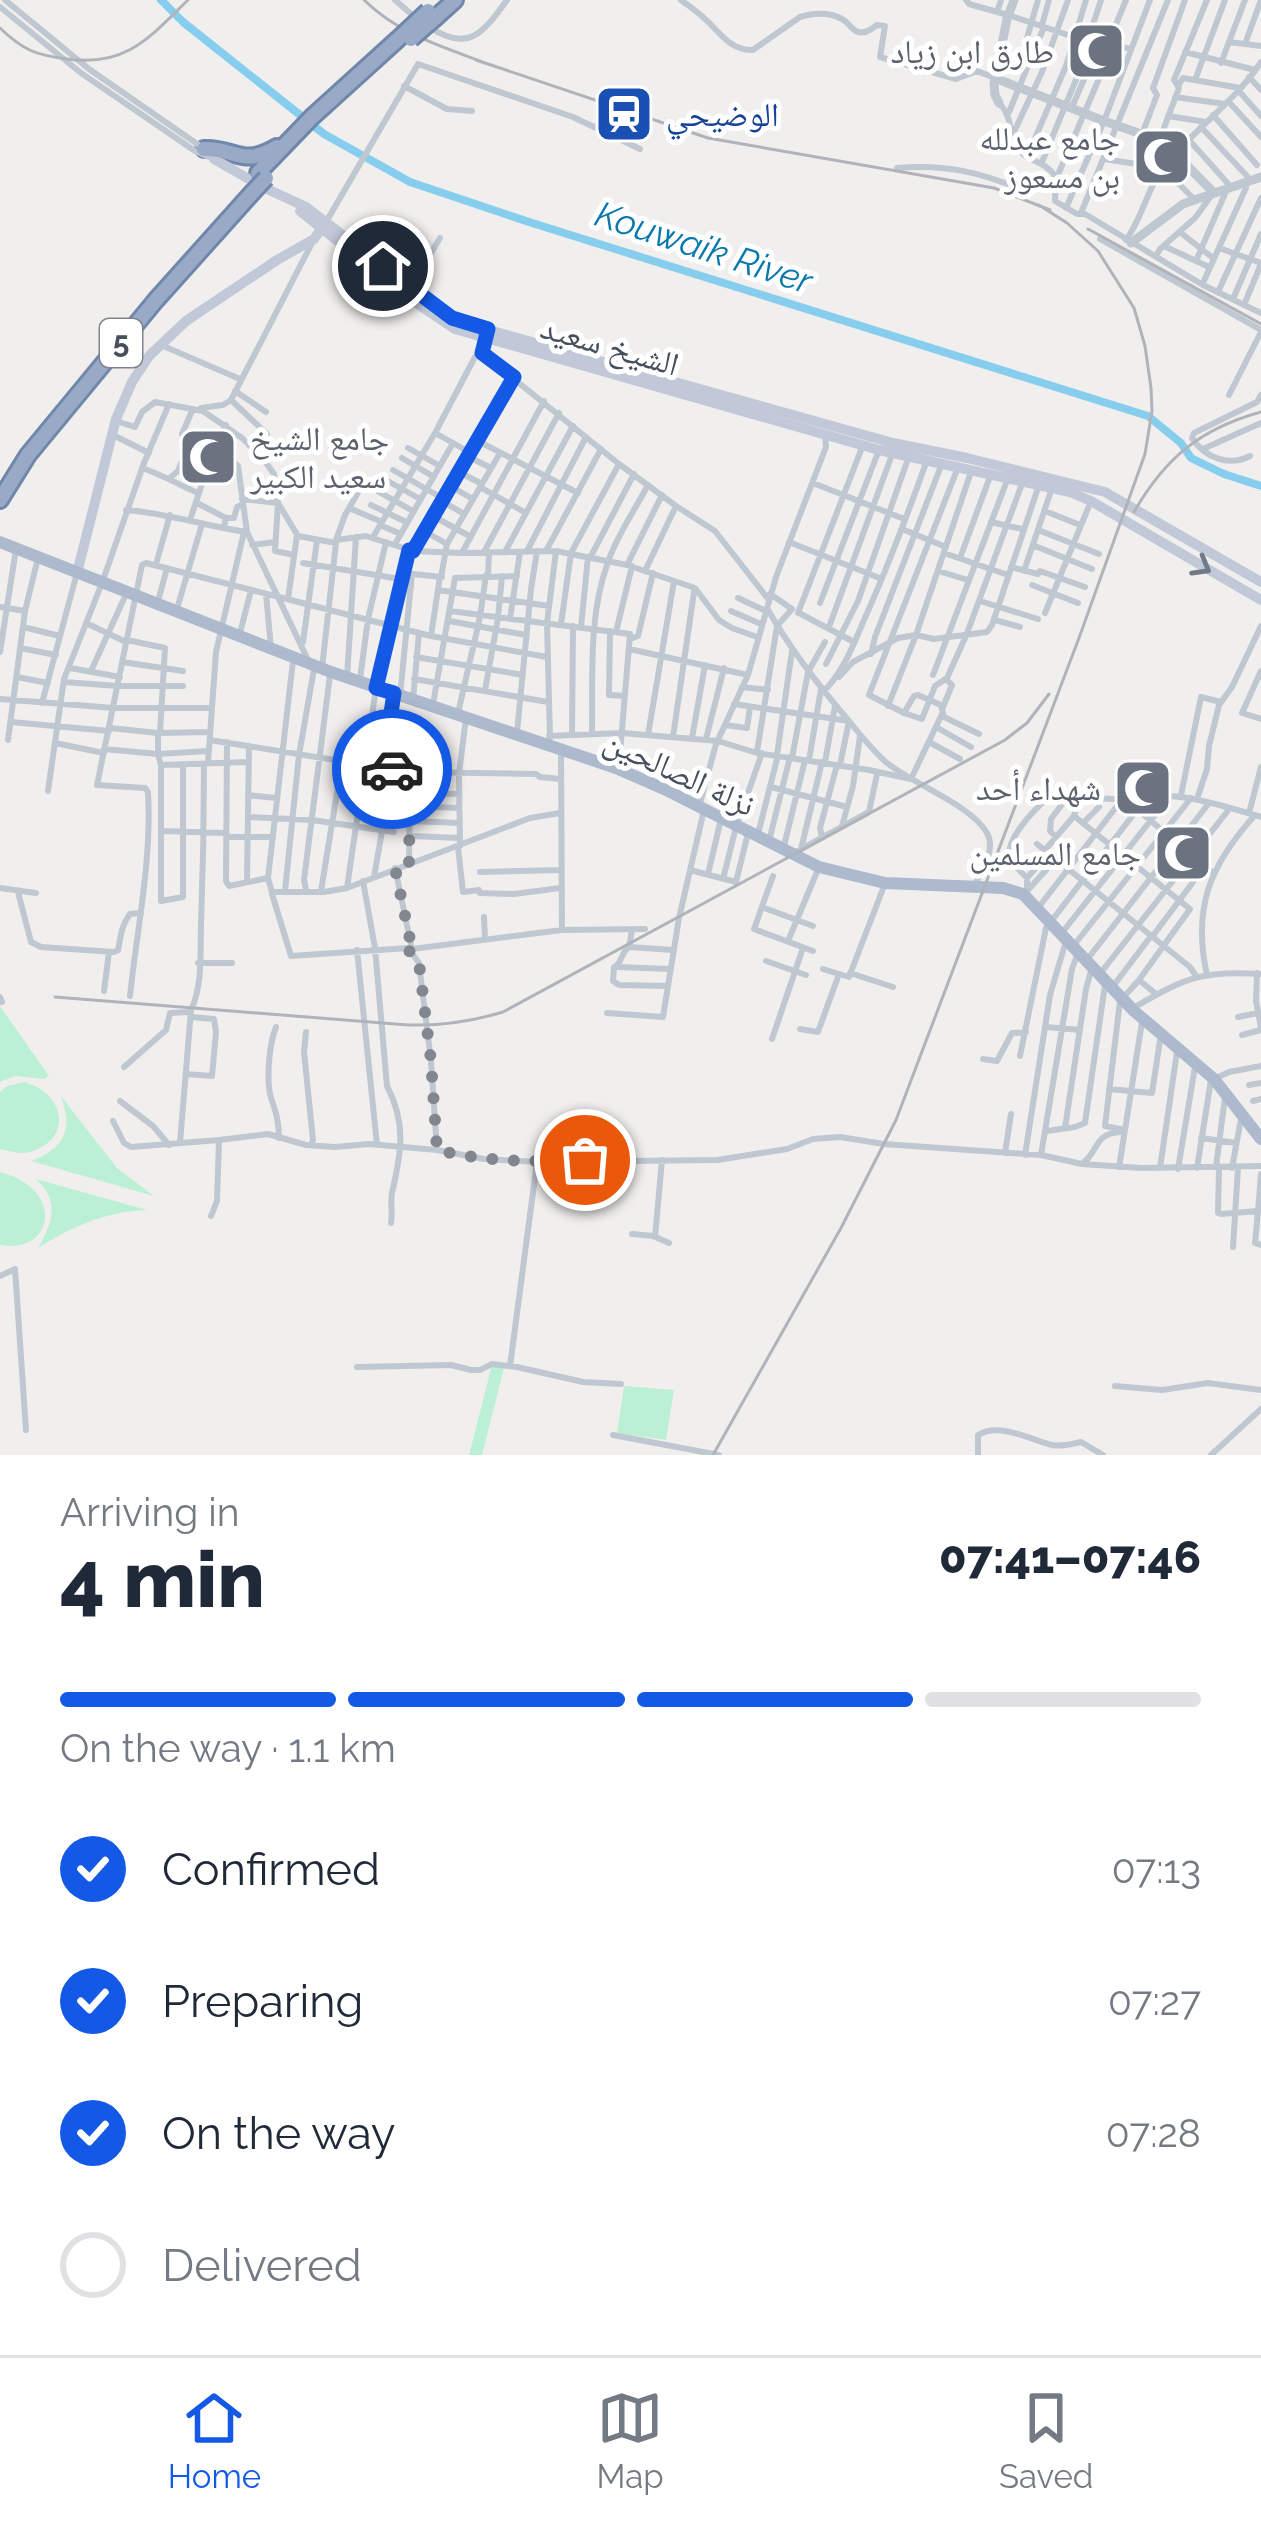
<!DOCTYPE html>
<meta charset="utf-8">
<style>
:root{--surface:#fff;--page:#f6f6f7;--text:#1f2937;--muted:#747a83;--line:#e0e1e3;--accent:#1459e5}
body{margin:0;font-family:Raleway,"Noto Naskh Arabic",sans-serif;background:var(--page);color:var(--text);height:100vh;display:flex;flex-direction:column;font-size:45px;white-space:nowrap}
*{box-sizing:border-box;margin:0}
p{font-size:39px;color:var(--muted)}
.icon{flex:none;width:66px;height:66px;fill:none;stroke:currentColor;stroke-width:2;stroke-linecap:round;stroke-linejoin:round}
.map{position:relative;height:1455px;overflow:hidden}
.details{display:flex;flex-direction:column;background:var(--surface);flex:1}
.details>*{flex:none}
.pin{position:absolute;display:grid;place-items:center;width:102px;height:102px;color:#fff;margin:-51px;border:6px solid #fff;border-radius:50%;box-shadow:0 3px 12px #0007}
.courier{position:absolute;display:grid;place-items:center;width:120px;height:120px;margin:-60px;border:9px solid #1459e5;border-radius:50%;background:#fff;color:#222;box-shadow:0 3px 15px #0007}
.headline em{font-style:normal;font-weight:800}
.headline div{display:flex;flex-direction:column-reverse}
.headline{display:flex;align-items:center;justify-content:space-between;height:204px;padding:0 60px}
h1{font-size:78px;font-weight:800;line-height:90px}
.bar{display:grid;grid-template-columns:repeat(4,1fr);gap:18px 12px;align-content:center;height:144px;padding:0 60px}
.bar i{height:15px;border-radius:9px;background:var(--line)}
.bar .active{background:var(--accent)}
.bar p{grid-column:span 4}
ol{padding:0 60px;list-style:none}
li{display:flex;align-items:center;gap:36px;height:132px}
li p{margin-inline-start:auto}
li .icon{padding:12px;border-radius:50%;background:var(--accent);color:#fff;stroke-width:4}
li:last-child{color:var(--muted)}
li i{width:66px;height:66px;border:6px solid var(--line);border-radius:50%}
.dock{display:flex;justify-content:space-around;align-items:center;height:168px;border-top:3px solid var(--line);background:var(--surface);font-size:33px;color:var(--muted)}
.dock a{display:grid;justify-items:center;gap:6px}
.dock .active{color:var(--accent)}
.map>svg:first-child{display:block}
</style>
<div class="map">
<svg width="1261" height="1455" viewBox="0 0 1261 1455">
<rect width="100%" height="100%" fill="#f1efee"/>
<path fill="#bcf0d5" d="M0,1006L49,1076L44,1079L15,1076L0,1082Z
M24,1082C65,1092 74,1139 30,1152C20,1155 10,1151 0,1149V1092L7,1086Z
M60,1095L117,1168L154,1196L31,1161C65,1149 74,1128 60,1095Z
M0,1172C66,1189 54,1255 0,1245Z
M36,1179L147,1210C105,1212 73,1226 38,1248C53,1222 60,1202 36,1179Z
M492,1365L504,1368L482,1455H469Z
M624,1386L674,1390L666,1440L617,1433Z"/>
<g fill="none" stroke-linecap="round" stroke-linejoin="round">
<path stroke="#87ceee" stroke-width="8" d="M161,0L183,22L324,134L410,182L529,222L1148,416L1181,443L1191,458L1224,474L1261,486"/>
<defs>
<path id="trunk" d="M434,19L455,0
M204,149C237,148 241,168 277,147
M258,173L312,117L397,40
M0,500L28,455L156,300L252,193"/>
</defs>
<use href="#trunk" stroke="#7086ab" stroke-width="20"/>
<path stroke="#bfc7d1" stroke-width="6" d="M5,0L89,69L203,148
M395,0L418,20
M681,0C689,6 698,12 705,19C720,32 730,51 753,50L800,17C814,13 829,12 842,19C848,22 852,30 858,32C866,34 871,29 877,25L885,26L880,57L956,79L977,71L995,78
M966,0L969,4L1008,15
M0,7L81,73L195,151L214,159
M997,12L1001,0
M1014,17L1074,37L1131,49
M1042,25L1049,0
M429,27C469,53 483,33 507,0
M1088,40L1101,0
M1229,42L1261,46
M1108,44L1126,0
M1245,44L1261,0
M1185,52L1255,70
M1221,63L1245,0
M1026,71L1019,66L1038,0
M1249,77L1261,90
M1195,80L1225,0
M404,86L447,109L472,111
M1178,86L1183,78L1240,88
M1238,90L1261,116
M1175,97L1225,104
M1228,101L1261,137
M999,103C1013,117 1008,132 1018,148C1026,162 1042,158 1056,177L1055,201L1077,214H1085L1203,285L1261,313
M1072,107L1092,61
M1009,112L1044,27
M1213,115L1257,165
M1168,116L1206,122
M1201,127L1247,176
M1013,134L1042,72L1068,0
M1142,134L1157,95L1153,88L1185,0
M1190,141L1231,187
M1027,157L1066,66L1086,0
M1104,159L1163,168L1195,200
M1042,162L1092,41
M1150,165L1179,88L1174,80L1207,0
M897,168C946,164 980,172 1025,191
M1057,177L1113,46
M1066,208L1104,121L1150,0
M1081,213L1168,0
M326,222L418,64L573,117L640,149
M1181,233L1213,258
M1100,239L1261,330
M1126,240C1144,215 1145,192 1165,166C1194,129 1235,102 1261,62
M1164,246L1209,267
M1219,248L1261,263
M1156,256L1160,249L1195,218L1211,196
M1196,261L1227,189
M1203,283L1246,188
M411,286L440,238
M1218,292L1261,198
M1233,299L1261,234
M1244,305L1261,264
M161,345L240,379
M482,353L619,464L676,506L645,571
M235,391L266,412
M1229,395L1261,332
M231,400L267,434
M201,408L223,405L231,400L312,243
M116,421L135,427L142,412L155,402L203,411L242,438L264,460L274,474L278,503L298,536L336,543V540L366,536L413,551L462,553L556,551L627,565L695,588L719,620L732,628L757,637
M435,433L471,453
M182,434L192,411
M115,436L149,453
M478,441L514,377
M408,448L440,466
M1203,449L1261,423
M222,451L238,466L247,532L308,660
M1250,456C1229,467 1205,458 1192,438L1194,433L1257,402L1261,395
M469,457L491,468
M402,458L434,477
M142,468C163,475 177,484 198,493
M393,470L442,498
M957,470L869,695L904,713L914,696L918,695L941,705L944,717L979,734
M459,472L482,484
M170,478L178,471L187,449
M386,480L420,499
M813,483L904,519
M450,486L473,499
M480,487L526,513
M379,492L413,511
M242,499L278,503L275,551L294,555
M442,501L464,514
M197,503L226,518
M371,505L406,522
M676,506L715,531L769,600
M349,508L382,522
M126,510C167,513 205,526 246,532
M1045,511L1080,525
M433,516L471,537
M190,520L204,478L214,469L227,442L223,431L226,425
M991,522L1022,529
M380,525L401,534
M224,527L226,518H234L237,507L243,504
M902,529L946,547
M1038,530L1099,554
M424,531L447,544
M373,537L435,433L475,357L482,353L484,339
M336,540L345,515L360,489
M789,542L882,579
M395,544L453,443
M252,545L275,542
M1035,546L1092,569
M506,550L573,426
M413,551L478,441L578,493
M463,551L544,401
M527,551L586,437
M546,551L601,449
M484,552L559,413
M944,553L1008,575
M591,556L634,474
M960,558L991,474
M303,563L400,579
M156,564L170,515
M627,565L662,495
M1011,567L1038,574L1040,571L1085,587
M938,571L968,580
M1024,571L1052,488
M413,574L442,577
M488,575L489,553
M441,577L447,544L500,453
M455,578L517,576
M1032,585L1078,603
M438,590L549,606
M266,594L271,648
M738,598L766,611
M288,599L297,535
M980,601L1038,619
M820,603L879,450
M157,605L167,568
M0,607L25,611
M767,608C790,649 818,685 849,721C861,736 873,751 887,763C913,784 971,805 987,833C996,849 983,871 974,885
M450,611L630,634L619,766
M731,611L761,624
M176,612L202,524
M798,613L863,445
M799,613L854,642
M1045,613L1091,501
M510,619L520,552
M995,620L1020,627
M449,621L526,635
M86,623L126,642
M561,624L571,553L619,464
M23,627L60,636
M581,627L588,557
M829,627L893,452
M610,631L609,695L625,696
M616,632L632,566
M240,633L251,590
M431,636L440,576
M630,639L638,636L653,573
M127,640L165,648L160,733
M303,642L317,540
M20,648L56,655
M629,649L748,675
M0,652L16,549
M871,654L875,637L941,466
M416,657L523,675
M293,661L268,878L272,892H324L347,888L530,818L560,813
M122,662L183,671
M826,664L858,601L909,456
M70,668L120,677
M322,668L336,543
M91,671L127,592
M1261,671L1242,713L1261,719
M933,675L1008,478
M17,677L48,683
M347,677L356,537
M839,677L853,662L898,638L916,635L934,639L987,632L992,625L1039,485
M360,679L368,619L386,542
M414,679L548,702
M64,682L118,686H183
M742,687L768,690
M485,690L498,618L502,576
M823,692C843,672 853,646 864,620C887,569 907,516 926,463
M400,696L412,574
M0,699L114,708H212
M413,700L419,633
M42,703L77,573
M433,704L455,578
M734,704L849,721L840,765
M888,706L916,635L971,472
M943,707L952,685L946,679
M458,713L480,617L486,575
M904,713L922,719L935,686L947,678L966,636L1023,481
M11,722L109,731
M725,725L747,728L750,707
M936,727L971,747
M110,728L158,733L210,732
M517,732L531,589L537,551
M158,733V754L161,765V901L183,897V765
M572,734L573,626
M592,734C593,677 588,616 608,562C617,535 635,510 648,485
M648,735L674,581
M549,736L622,733L718,741L757,753L869,770L911,779L942,714
M673,737L694,592
M550,738L547,623L556,551
M692,738L705,665
M706,739L724,668
M8,740L25,611L38,558
M210,740L410,772L536,774L540,777L560,779
M227,742L226,881L229,886L268,878
M929,742L960,759
M55,743L104,753
M104,749L158,754L208,751
M561,750L562,930
M757,752L777,626L792,609L770,594
M777,755L792,651
M792,758L808,672L825,642
M809,760L821,689
M825,762L835,706
M208,763L216,652L244,532
M161,765L247,762
M383,767L394,693
M771,787L847,807
M48,791L64,679L102,583L144,463L169,404
M410,793L459,794
M248,795L276,798
M1181,795L1201,697L1221,702
M1197,799L1207,769L1209,746L1219,705L1232,687L1261,626
M410,806L459,808
M699,807L716,744L748,675L776,577L826,447L825,436
M1249,813L1261,767
M1074,816L1190,909L1139,980L1156,994
M248,817L312,820L394,832
M410,821L459,823
M1083,823L1099,807
M842,826L853,786L860,736
M161,831L226,833
M758,834L778,755
M410,836L460,838
M1055,836L1050,831L1051,819L1069,795
M228,837H272
M822,837L820,828L837,765
M769,841L790,757
M1037,844L1190,967L1196,976
M460,846L459,774L466,718
M784,846L805,760
M458,847L463,892L479,890
M801,849L822,762
M794,853L869,812L877,774
M409,863L410,772
M395,868L412,949L408,948L419,963L431,1061L437,1150
M690,870L736,882L748,833
M480,872L560,870
M708,874L721,819
M773,876L754,929L813,951
M374,877L393,769
M1027,878L1041,862L1045,850L1074,816L1079,797
M723,879L736,827L762,753
M363,881L375,948L387,1086C407,1124 401,1154 392,1193C390,1202 393,1213 391,1223
M247,882L249,746
M0,888L36,893
M347,888L376,688L408,550
M306,890L304,880L330,675
M1028,890L1046,870
M285,891L299,755L314,669
M321,891L342,762
M18,892L31,942L41,947L114,952L118,950C121,936 121,926 130,914L141,913
M480,893L514,894L560,888
M272,894L291,956L408,948
M1027,897V878C1026,877 1013,864 1012,863C999,843 1037,807 1051,795L1126,800L1213,873
M762,907L813,926
M1038,908L1117,806C1154,782 1221,805 1261,817
M484,917L485,938
M632,930L629,947C621,952 622,964 614,967L613,981L619,985L668,986
M1061,934L1170,796
M1152,937L1205,866
M788,941L819,867
M1074,945L1191,798
M629,947L673,950
M412,949L562,930L645,929
M357,950L377,1145
M766,961L806,975
M1086,961L1209,803
M198,963H232
M617,967L670,969
M823,969L839,974
M850,973L893,987
M1257,973L1256,1001L1261,1028
M1099,975L1230,808
M1207,975C1192,908 1210,865 1255,815
M1114,985L1151,936
M104,991L109,952
M130,996C137,929 152,860 148,792L145,788L97,785L142,565L146,563L431,636L547,657
M0,997L2,1002
M1122,999L1139,980
M1120,1001L1105,1126L1125,1130L1142,1022
M1135,1007C1185,978 1202,970 1261,974
M607,1013L663,1017L679,918L704,810
M1238,1017L1258,1013
M276,1027C269,1044 266,1080 271,1098C276,1112 279,1122 279,1138
M1046,1027L1080,1030
M800,1029L818,1032L839,974L849,977L884,886
M306,1032L304,1052L313,1140L311,1145
M1242,1035L1261,1030
M772,1039L803,948
M1020,1056L1046,928L1146,798
M983,1059L997,1061L1012,1033L1026,1032
M124,1067L166,1030L170,1013L189,1012
M186,1074L212,1076L216,1032L214,1019L191,1017
M1214,1079L1229,1072L1261,1066
M1249,1085L1261,1083
M1109,1089L1152,1093L1161,1034
M120,1101L153,1126L169,1145
M1253,1101L1261,1099
M113,1121L124,1143L131,1147L219,1140
M1065,1128L1086,989L1091,971
M1047,1131L1075,1127L1085,1123L1105,985
M1201,1138L1236,1143
M180,1143L191,1010C203,985 200,952 201,925C203,871 204,818 204,764
M1005,1153L1011,1114
M1025,1155L1050,995L1066,941
M1041,1155L1072,969L1078,953
M1083,1163C1099,1151 1094,1133 1121,1132
M1119,1167L1125,1130
M1216,1167L1225,1097
M1160,1168L1177,1052
M1197,1168L1211,1080
M1219,1168L1218,1213L1221,1214L1258,1211L1261,1174
M1232,1168L1241,1119
M1178,1169L1195,1067
M1258,1211L1255,1243L1261,1245
M211,1216L217,1201L219,1140L268,1134L306,1145L335,1147L369,1144L437,1150L484,1159L537,1162L717,1160L787,1149L813,1139L840,1137L884,1144L1041,1155L1082,1164L1141,1168L1261,1166
M632,1234L653,1236L669,1243
M655,1237L662,1160
M1233,1247L1238,1168
M0,1276L15,1269L26,1430
M510,1366L537,1162
M357,1367L451,1365L471,1370H480L492,1364L517,1367L583,1382L621,1384
M1115,1386L1162,1390L1208,1383L1261,1390
M613,1435L719,1455
M978,1455V1435C999,1422 1029,1439 1052,1445C1062,1447 1071,1444 1081,1442L1103,1455
M1211,1455L1261,1409"/>
<path stroke="#bfc7d1" stroke-width="9" d="M995,78L1104,121L1164,142L1214,193
M999,103L995,95L994,84L1007,19L1014,0
M1131,243L1183,204L1261,177"/>
<path stroke="#c1c9d8" stroke-width="10" d="M214,159L247,178
M265,188L306,207L435,306L460,322L893,443L967,458L1105,492L1261,582
M300,211L412,300L455,329L879,450L1070,492L1091,501L1261,600
M77,573L116,419L132,382L149,356L186,321L277,260L314,239L325,223"/>
<path stroke="#adbace" stroke-width="12" d="M0,542L331,672L616,768L664,789L819,867L885,883L1003,888L1023,894L1134,1011L1214,1079L1261,1139"/>
<use href="#trunk" stroke="#99aac6" stroke-width="14"/>
<path stroke="#b0b3b9" stroke-width="3" d="M364,0C401,36 444,47 491,65
M0,28C23,50 35,55 67,59C126,67 149,38 188,0
M476,60L708,138L994,188L1050,210
M1088,229L1261,324
M1134,512C1165,458 1200,429 1261,412
M55,997L408,1025C442,1026 470,1022 503,1012L1005,740L1027,723L1049,694
M713,1455L841,1228L896,1120L1079,638L1145,454L1152,411L1151,388L1145,346L1134,308L1098,251L1067,223L1039,205"/>
<defs>
<path id="trunk-bridge" d="M411,39L434,19
M397,40L428,11
M252,193L266,178"/>
</defs>
<use href="#trunk-bridge" stroke="#7086ab" stroke-width="20" stroke-linecap="butt"/>
<use href="#trunk-bridge" stroke="#99aac6" stroke-width="14"/>
</g>
<defs><path id="oneway-chevron" d="M-2-3.5L2.5 0L-2 3.5" fill="none" stroke-width="1.6" stroke-linecap="round" stroke-linejoin="round" transform="scale(3)"/></defs>
<use stroke="#717a87" href="#oneway-chevron" transform="translate(1202 567) rotate(30)"/>
<g fill="none" stroke-linecap="round" stroke-linejoin="round">
<path stroke="#82878f" stroke-width="12" stroke-dasharray="0 21.6" d="M392,769L410,772L409,863L395,868L412,949L407,948L419,963L431,1061L437,1150C486,1162 535,1162 585,1160"/>
<path stroke="#1459e5" stroke-width="15" d="M383,266L452,318L488,329L482,353L514,377L413,551L409,550L376,688L394,693L383,767L392,769"/>
</g>
<defs>
<symbol id="mosque-square" viewBox="-11 -11 22 22"><rect x="-9" y="-9" width="18" height="18" rx="4" fill="#6b7280" stroke="#fff"/><path d="M3.5-4.9A6 6 0 1 0 3.5 4.9A5 5 0 1 1 3.5-4.9Z" fill="#fff"/></symbol>
<symbol id="station-square" viewBox="-11 -11 22 22"><rect x="-9" y="-9" width="18" height="18" rx="4" fill="#1a4fb4" stroke="#fff"/><path d="M-3-6H3Q5-6 5-4V2Q5 4 3 4L4.5 6H3L1.5 4h-3L-3 6H-4.5L-3 4Q-5 4-5 2V-4Q-5-6-3-6ZM-3.5-4v3h7v-3ZM-3.5 1v1.5H-2V1ZM2 1v1.5H3.5V1Z" fill="#fff"/></symbol>
</defs>
<g fill-rule="evenodd">
<use href="#mosque-square" x="1063" y="18" width="66" height="66"/>
<use href="#station-square" x="591" y="81" width="66" height="66"/>
<use href="#mosque-square" x="1129" y="124" width="66" height="66"/>
<use href="#mosque-square" x="175" y="424" width="66" height="66"/>
<use href="#mosque-square" x="1110" y="755" width="66" height="66"/>
<use href="#mosque-square" x="1150" y="820" width="66" height="66"/>
</g>
<g text-anchor="middle" stroke-width="10" stroke-linejoin="round" paint-order="stroke">
<rect fill="#fff" stroke="#7e848d" stroke-width="3" x="100" y="319" width="42" height="48" rx="9"/>
<g font-size="30" font-weight="bold" fill="#464f5c">
<text x="121" y="353">5</text>
</g>
<g font-size="33" fill="#5b616d" stroke="#fff" text-anchor="end">
<text x="1054" y="63">طارق ابن زياد</text>
<text x="1120" y="150">جامع عبدلله<tspan x="1120" dy="38">بن مسعوز</tspan></text>
<text x="250" y="450" text-anchor="start">جامع الشيخ<tspan x="250" dy="38">سعيد الكبير</tspan></text>
<text x="1101" y="800">شهداء أحد</text>
<text x="1141" y="865">جامع المسلمين</text>
</g>
<g font-size="33" fill="#164399" stroke="#fff" text-anchor="start">
<text x="666" y="126">الوضيحي</text>
</g>
<g font-size="33" fill="#464f5c" stroke="#fff">
<text transform="translate(610 345) rotate(16)" y="12">الشيخ سعيد</text>
<text transform="translate(680 772) rotate(25)" y="12">نزلة الصالحين</text>
</g>
<g font-size="36" font-style="italic" fill="#0979ad" stroke="#fff">
<text transform="translate(704 247) rotate(18)" y="13">Kouwaik River</text>
</g>
</g>
</svg>
<div class="pin" style="left:585px;top:1160px;background:#ea580c"><svg class="icon" aria-label="bag" viewBox="0 0 24 24"><path d="M5 8h14l-1 12H6zM9 8a3 3 0 0 1 6 0"/></svg></div>
<div class="pin" style="left:383px;top:266px;background:#1f2937"><svg class="icon" aria-label="home" viewBox="0 0 24 24"><path d="M3 11l9-7 9 7M6 9v11h12V9"/></svg></div>
<div class="courier" style="left:392px;top:769px"><svg class="icon" aria-label="car" viewBox="0 0 24 24"><path d="M5 17H2v-5l4-1 3-4h7l3 4 3 1v5h-3M9 17h6M6 11h13"/><circle cx="7" cy="17" r="2"/><circle cx="17" cy="17" r="2"/></svg></div>
</div>
<section class="details">
<div class="headline"><div><h1>4 min</h1><p>Arriving in</p></div><em>07:41–07:46</em></div>
<div class="bar"><i class="active"></i><i class="active"></i><i class="active"></i><i></i><p>On the way · 1.1 km</p></div>
<ol>
<li><svg class="icon" aria-label="check" viewBox="0 0 24 24"><path d="M5 12l5 5 9-10"/></svg>Confirmed<p>07:13</p></li>
<li><svg class="icon" aria-label="check" viewBox="0 0 24 24"><path d="M5 12l5 5 9-10"/></svg>Preparing<p>07:27</p></li>
<li><svg class="icon" aria-label="check" viewBox="0 0 24 24"><path d="M5 12l5 5 9-10"/></svg>On the way<p>07:28</p></li>
<li><i></i>Delivered</li>
</ol>
</section>
<nav class="dock">
<a class="active"><svg class="icon" aria-label="home" viewBox="0 0 24 24"><path d="M3 11l9-7 9 7M6 9v11h12V9"/></svg>Home</a>
<a><svg class="icon" aria-label="map" viewBox="0 0 24 24"><path d="M3 6l6-2 6 2 6-2v14l-6 2-6-2-6 2zM9 4v14M15 6v14"/></svg>Map</a>
<a><svg class="icon" aria-label="saved" viewBox="0 0 24 24"><path d="M7 4h10v16l-5-4-5 4z"/></svg>Saved</a>
</nav>
